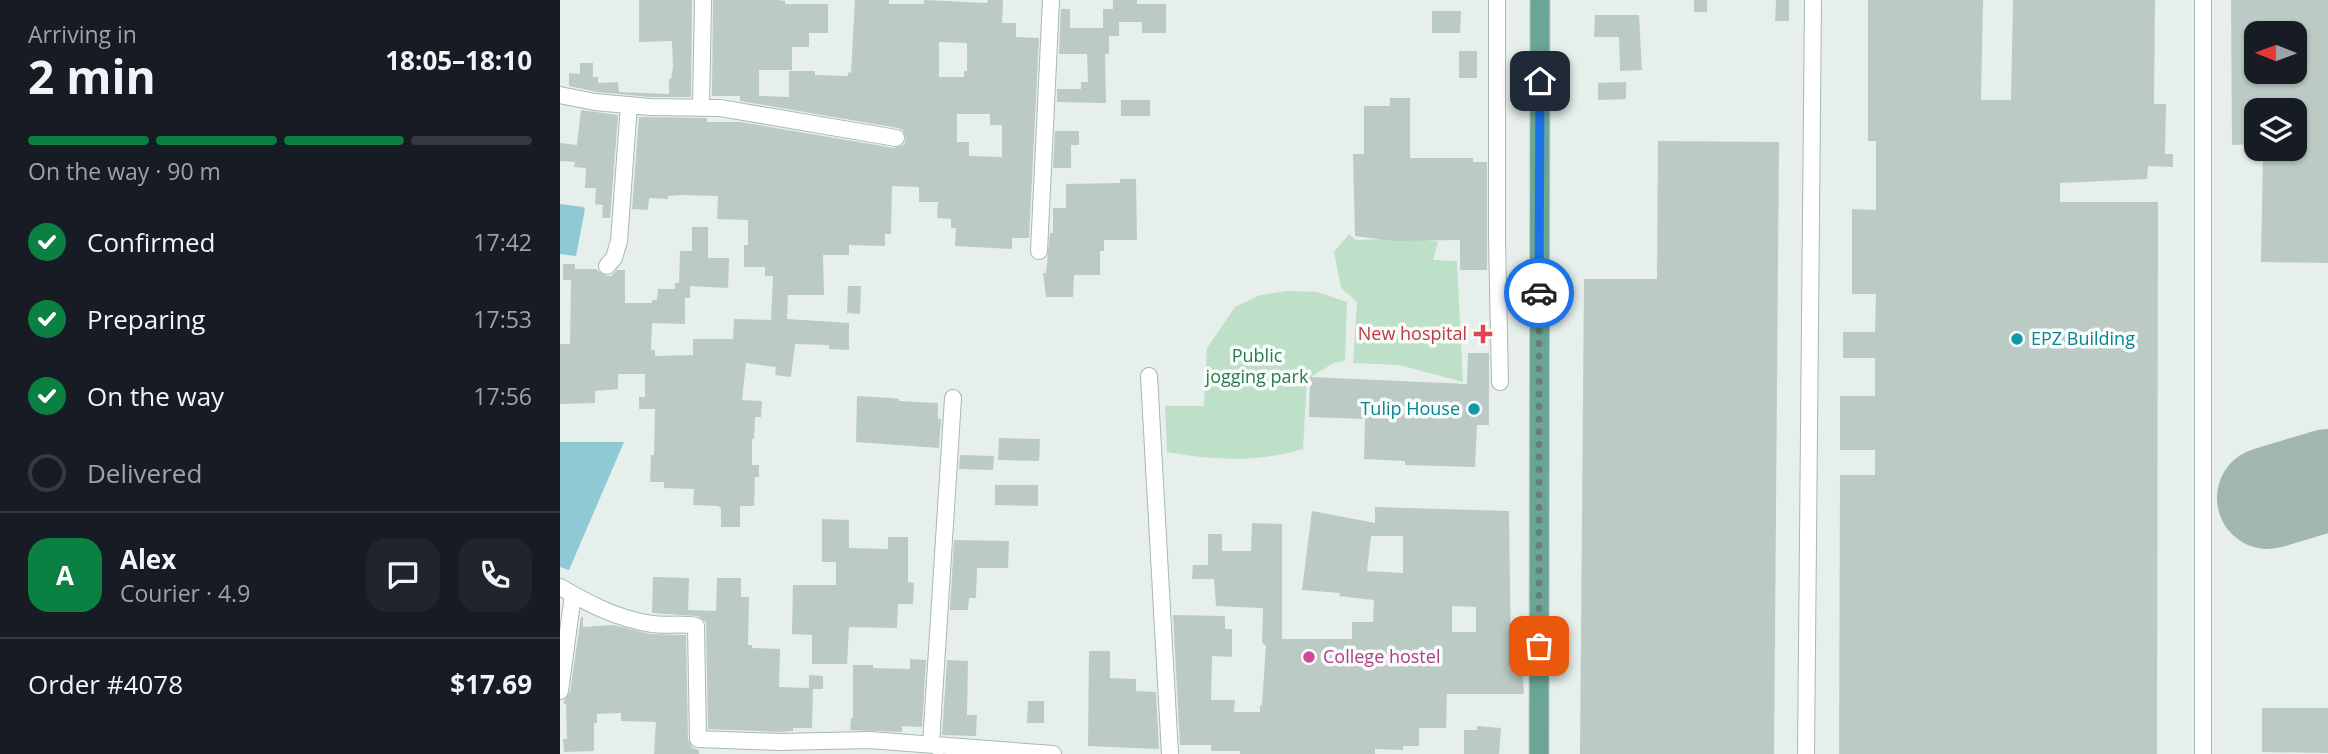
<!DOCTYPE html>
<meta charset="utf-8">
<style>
:root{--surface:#171b24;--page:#20242c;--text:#f1f3f6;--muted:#9ea1a6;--line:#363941;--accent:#0b8043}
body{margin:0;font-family:"Open Sans",sans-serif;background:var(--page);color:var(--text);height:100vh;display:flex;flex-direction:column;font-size:26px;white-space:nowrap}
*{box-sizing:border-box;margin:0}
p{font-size:23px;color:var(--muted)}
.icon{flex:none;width:38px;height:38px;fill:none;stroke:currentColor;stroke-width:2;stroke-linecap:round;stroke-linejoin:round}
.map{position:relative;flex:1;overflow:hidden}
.details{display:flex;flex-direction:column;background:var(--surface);width:560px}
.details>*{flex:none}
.needle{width:46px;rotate:271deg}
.controls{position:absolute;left:1684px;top:21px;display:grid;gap:14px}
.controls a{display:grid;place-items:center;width:63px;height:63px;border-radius:14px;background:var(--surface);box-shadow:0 2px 5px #0004;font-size:35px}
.pin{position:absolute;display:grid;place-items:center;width:60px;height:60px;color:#fff;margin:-30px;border-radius:14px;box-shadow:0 4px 10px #0006}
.courier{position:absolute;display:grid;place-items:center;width:70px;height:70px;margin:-35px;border:5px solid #1a73e8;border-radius:50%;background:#fff;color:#222;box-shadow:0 2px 9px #0007}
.head em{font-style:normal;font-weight:700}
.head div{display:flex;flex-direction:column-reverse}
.head{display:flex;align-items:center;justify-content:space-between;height:119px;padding:0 28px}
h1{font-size:46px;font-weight:700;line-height:52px}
.bar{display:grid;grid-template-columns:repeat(4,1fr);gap:10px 7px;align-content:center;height:84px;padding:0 28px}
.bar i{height:9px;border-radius:5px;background:var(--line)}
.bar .current{background:var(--accent)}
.bar p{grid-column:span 4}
.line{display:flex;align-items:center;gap:18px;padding:0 28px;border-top:2px solid var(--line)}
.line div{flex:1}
.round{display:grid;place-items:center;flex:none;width:74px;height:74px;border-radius:21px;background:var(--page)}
ol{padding:0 28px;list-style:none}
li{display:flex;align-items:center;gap:21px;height:77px}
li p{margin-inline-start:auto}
li .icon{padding:7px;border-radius:50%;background:var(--accent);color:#fff;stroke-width:4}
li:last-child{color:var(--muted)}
li i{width:38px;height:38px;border:4px solid var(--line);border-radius:50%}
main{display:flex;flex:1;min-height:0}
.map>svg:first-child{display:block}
</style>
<main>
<section class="details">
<div class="head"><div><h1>2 min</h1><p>Arriving in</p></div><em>18:05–18:10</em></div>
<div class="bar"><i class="current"></i><i class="current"></i><i class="current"></i><i></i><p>On the way · 90 m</p></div>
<ol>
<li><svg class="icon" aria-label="check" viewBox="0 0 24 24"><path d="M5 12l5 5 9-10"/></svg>Confirmed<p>17:42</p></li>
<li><svg class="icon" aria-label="check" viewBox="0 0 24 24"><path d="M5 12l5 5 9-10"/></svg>Preparing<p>17:53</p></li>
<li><svg class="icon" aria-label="check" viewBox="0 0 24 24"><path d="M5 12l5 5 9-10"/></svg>On the way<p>17:56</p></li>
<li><i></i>Delivered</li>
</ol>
<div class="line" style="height:126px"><b class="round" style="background:var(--accent);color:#fff">A</b><div><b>Alex</b><p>Courier · 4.9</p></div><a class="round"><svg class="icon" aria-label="chat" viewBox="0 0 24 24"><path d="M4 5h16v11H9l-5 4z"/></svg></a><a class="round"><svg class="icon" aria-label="phone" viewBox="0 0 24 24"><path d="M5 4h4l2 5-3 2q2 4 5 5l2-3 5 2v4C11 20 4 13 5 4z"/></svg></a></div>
<div class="line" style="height:91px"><div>Order #4078</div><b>$17.69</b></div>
</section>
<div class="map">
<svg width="1768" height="754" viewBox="0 0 1768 754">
<rect width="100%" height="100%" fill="#e6efeb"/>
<path fill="#bfe0c8" d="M789,234L796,240L851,238L878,242L873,260L897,261L903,382L839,365L793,363L797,302L781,288L774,252Z
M728,291L757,292L787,302L785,361L774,363L747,379L743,449C695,463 655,460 607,452L605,406H644L647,348L675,307L700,295Z"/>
<path fill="#8ec9d4" d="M0,204L23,207L25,209L16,256L0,254Z
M0,442H64L9,570L0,567Z"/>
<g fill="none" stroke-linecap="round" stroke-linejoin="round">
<path stroke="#a2b6b0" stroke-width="102" d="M1708,498L1768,480"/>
</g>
<path fill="#bbcac4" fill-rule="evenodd" d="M79,0H132L131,97H91L37,92L9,86V73L20,74V63H33V77H38V83L58,82L59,92L109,94V79H111L113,67L112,41L79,42Z
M153,0H217L225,1V4H268V33H249V47H232V70H199V96L229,97V71H255V75L288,76V72L291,73L295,0H329V4H364V0L427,3L428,0H443L442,23H456V37L479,38L469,238H452V249L395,246L396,228H391V219L377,218L378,202H359V187L332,186L331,234H325V246L289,245V255H263L264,295H228L227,319L289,323V350L269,349V345L235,344L231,377L215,375L216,367L186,363L182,400L202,401L201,417H195L194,439H192V465H199V477H195L194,506H180V527H161V508L158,506L133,505L134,489L104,488V482H90L91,455H94L95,409H79V397H85V374H58V389L35,391V403L0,404V344H10L11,280H3V264H15V269H36L46,276H51L57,270H65V303H92V300H97L98,289H115V283H119L120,251H132V227H148V258H169L168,288L130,286V298H125V324L92,323L91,350H95V356L133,355V339H173L174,319L211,320L213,276H205V267H184V245H188V220L157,219L158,196L122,195L108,196V199L89,198L88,210L72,209L79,117L147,118V122H180L334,148L344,145L346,139L343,130L338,128L180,101V96H152ZM379,42L407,43V71H404V77H379ZM397,114H430V125H442V157L409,156V142H397Z
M553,0H577V4H606V33H582V22H559V36H549V54H545L546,103L497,102V89H521V82H528L527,54H499L501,9H510V28H543V9H553Z
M1134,0H1147V12H1134Z
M1216,0H1229V21H1215Z
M1308,0H1423L1421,100H1451L1453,0H1595L1594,104H1606L1605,154H1613V167L1588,166L1587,179L1500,183V202H1598L1597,754H1279L1280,475H1315V450H1280V396H1315V358H1283V332H1315L1316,294H1292V209L1316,210V141H1308Z
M1671,0H1768V263L1701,262L1703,153H1734V110H1696V144L1672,145ZM1696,33H1734V72H1696Z
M872,11H901L900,33H872Z
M1035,15H1079L1082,70L1060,71L1059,37H1034Z
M899,51H917V78H899Z
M1066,82V99L1038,100V83Z
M830,98H850V158H913V162H927V270H900V240L834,241L795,236L793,154H804V106H830Z
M561,100H590V116H561Z
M21,110L58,115L50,218H42L43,205L35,204L36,188H25L26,168L14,167L15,162L0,161V143L17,145Z
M495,131H519V145H511V168H493Z
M1098,141L1219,142L1214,754H1020L1024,279H1097Z
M560,179H576L577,240H544V251H540V275H514L513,297H486L483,273H486L490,233H493V208H506V184L560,183Z
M288,286H301L300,314L287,313Z
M908,353H929V425H917L915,467L845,465V461L804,459L805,419L749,417L750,377L907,384Z
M297,396L331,398L339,399V401L378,403V419H381L379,448L296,442Z
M439,438L480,439L479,461L438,460Z
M400,455L434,456L433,470L399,469Z
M435,485H478V506L435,505Z
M815,507L949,511L951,663L962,664L964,694H887L886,728H859V746H843V750L815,749V754H680V751H651V745H620L613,615L665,616V629H672V657L652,656L651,700H675L674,712H700V705H702L706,645H704L702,641L703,608L656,606L654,579H632L633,565H648V534H662V551H691L692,523L722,524V639H792V622H813L814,600L779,596L780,593L742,590L752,511L815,523ZM811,536H843V573L807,571ZM892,606L916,607V632H892Z
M262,519L289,520V548L328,549V537H348V582L354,583L353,604H338L337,628L289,627L287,664H252V635L232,634L233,585H276V562H262Z
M394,540L449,541L448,568H417L416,598H409L408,610H390Z
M93,577L129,578L128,610L156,611L157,578H181V597H189L188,645H192V648L220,649L219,687L249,688V675L263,676V689H253L252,728H233V731L220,732L148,729L146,622L138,616L92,613Z
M21,617H23V627L53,625L90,634L126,635L128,739L132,748L139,750V754H94L96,722L61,721V713L37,714V723H34V751L4,752L3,739H7L6,704H4V701L10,692Z
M529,651H550V678L576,679V691L596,692L599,749L528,746Z
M350,659L366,660L362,727L342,726V732L290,730L291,718H293V665H313V668L350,669Z
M387,660L408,661L407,715H417L416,736L382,735Z
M468,701H484V723H467Z
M1702,708H1768V753L1702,752Z
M917,726L941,728L939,754H904V730H917Z"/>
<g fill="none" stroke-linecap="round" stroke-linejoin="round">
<defs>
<path id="minor" d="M937,0V239L940,382
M0,95L35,102L90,107L160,108L336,138
M141,107L143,0
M479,251L491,0
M47,266L54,258L59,241L69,105
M589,376L610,754
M0,587C29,604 58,619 92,624C106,626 121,623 136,626L138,739L220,742L309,740L493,754
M0,691L13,595
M378,747L371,744L393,398
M1246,754L1253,0
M1643,754V0"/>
<path id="major" d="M979,754L980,0"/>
</defs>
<use href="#minor" stroke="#a8b8b2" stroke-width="18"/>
<use href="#major" stroke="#c2cac8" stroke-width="21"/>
<use href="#minor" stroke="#fff" stroke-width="16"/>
<use href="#major" stroke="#6aa596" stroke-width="19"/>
</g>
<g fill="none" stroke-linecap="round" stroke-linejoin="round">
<path stroke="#687f78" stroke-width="7" stroke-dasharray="0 12.6" d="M979,646V293"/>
<path stroke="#1a73e8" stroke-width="9" d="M979,293L980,81"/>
</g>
<path fill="#e0444e" stroke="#f7fbf9" stroke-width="2.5" d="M919.5 323.5h7v7h7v7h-7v7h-7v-7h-7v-7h7z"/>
<g fill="#0f9aa8" stroke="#f7fbf9" stroke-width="2.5">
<circle cx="1457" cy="339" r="7"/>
<circle cx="914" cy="409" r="7"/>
</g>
<circle fill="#d1479c" stroke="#f7fbf9" stroke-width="2.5" cx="749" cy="657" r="7"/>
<g text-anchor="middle" stroke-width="7" stroke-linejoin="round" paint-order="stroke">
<g font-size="18" fill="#be3a42" stroke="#f7fbf9" text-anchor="end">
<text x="907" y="340">New hospital</text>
</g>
<g font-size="18" fill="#0d838f" stroke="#f7fbf9" text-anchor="start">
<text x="1471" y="345">EPZ Building</text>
<text x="900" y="415" text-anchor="end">Tulip House</text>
</g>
<g font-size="18" fill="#2d7a4b" stroke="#f7fbf9">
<text x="697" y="362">Public<tspan x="697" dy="21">jogging park</tspan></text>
</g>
<g font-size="18" fill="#b23c85" stroke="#f7fbf9" text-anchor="start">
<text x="763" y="663">College hostel</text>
</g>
</g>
</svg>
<div class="controls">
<a><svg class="needle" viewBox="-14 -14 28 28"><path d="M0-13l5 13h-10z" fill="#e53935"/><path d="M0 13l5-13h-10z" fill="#9ea1a6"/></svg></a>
<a><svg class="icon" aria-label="layers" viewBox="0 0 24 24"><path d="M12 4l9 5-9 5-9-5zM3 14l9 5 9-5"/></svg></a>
</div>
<div class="pin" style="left:979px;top:646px;background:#ea580c"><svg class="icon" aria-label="bag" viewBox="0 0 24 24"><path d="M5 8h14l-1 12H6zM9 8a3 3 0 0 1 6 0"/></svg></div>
<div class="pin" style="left:980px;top:81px;background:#1f2937"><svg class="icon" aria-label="home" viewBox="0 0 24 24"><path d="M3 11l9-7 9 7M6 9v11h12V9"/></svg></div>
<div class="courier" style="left:979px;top:293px"><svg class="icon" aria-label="car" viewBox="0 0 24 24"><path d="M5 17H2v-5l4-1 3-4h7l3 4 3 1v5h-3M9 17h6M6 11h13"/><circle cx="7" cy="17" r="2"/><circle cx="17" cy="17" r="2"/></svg></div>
</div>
</main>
